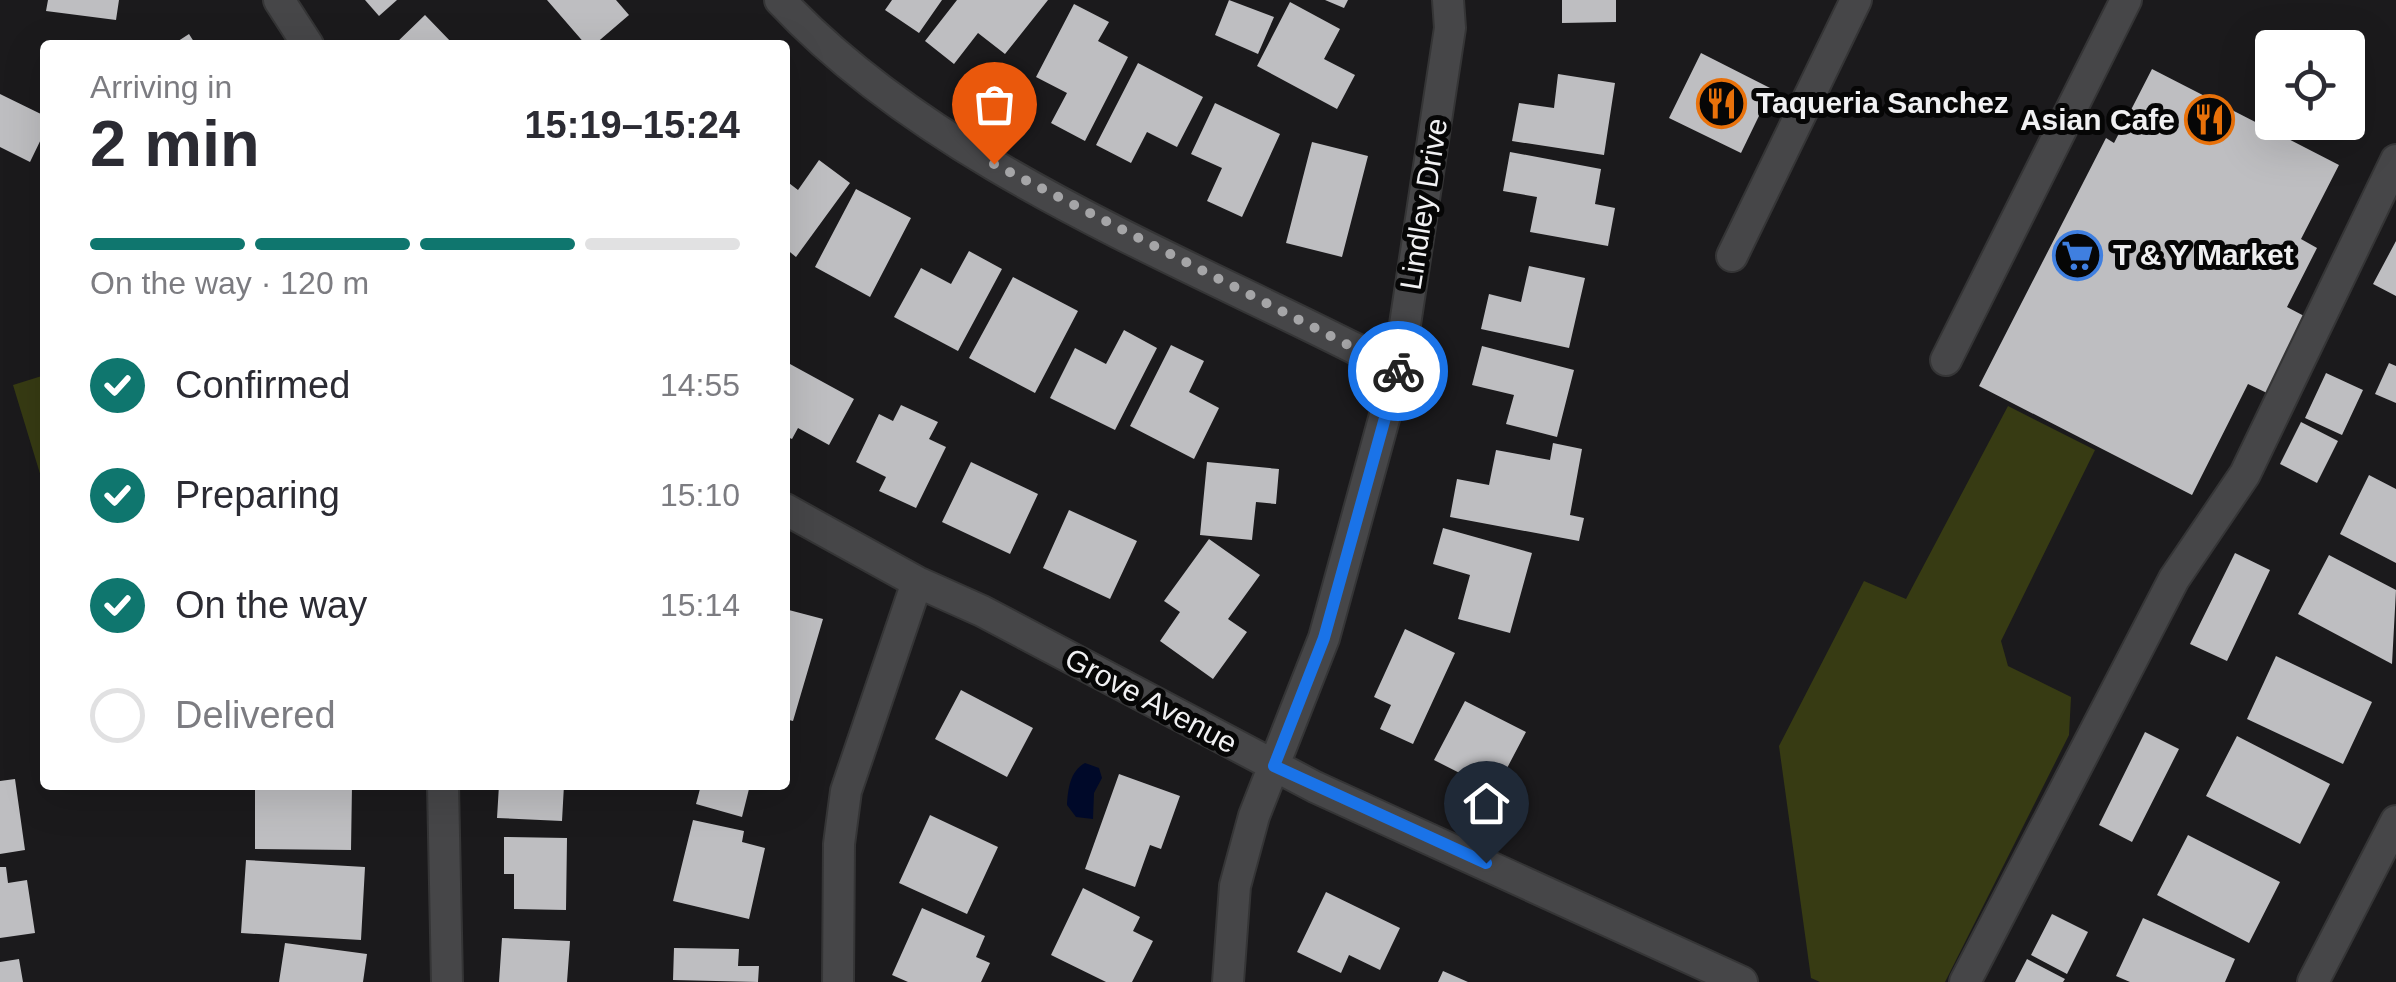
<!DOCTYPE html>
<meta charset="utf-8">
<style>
:root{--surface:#fff;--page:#f2f2f3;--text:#2b2b33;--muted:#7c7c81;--line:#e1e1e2;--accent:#0f766e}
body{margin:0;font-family:Arial,sans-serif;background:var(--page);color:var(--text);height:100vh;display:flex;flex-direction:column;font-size:38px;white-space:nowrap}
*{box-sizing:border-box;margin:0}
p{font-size:32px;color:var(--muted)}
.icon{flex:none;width:55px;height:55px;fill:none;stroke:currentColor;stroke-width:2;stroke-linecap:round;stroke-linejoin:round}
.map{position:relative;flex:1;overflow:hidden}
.panel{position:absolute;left:40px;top:40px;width:750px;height:750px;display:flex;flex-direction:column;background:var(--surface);border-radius:10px;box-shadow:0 10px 40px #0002}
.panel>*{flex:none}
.controls{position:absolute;left:2255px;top:30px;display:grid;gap:20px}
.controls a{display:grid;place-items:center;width:110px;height:110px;border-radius:10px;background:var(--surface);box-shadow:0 10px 40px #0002;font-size:50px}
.pin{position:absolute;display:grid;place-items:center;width:85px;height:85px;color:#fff;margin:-102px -42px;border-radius:50% 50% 50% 0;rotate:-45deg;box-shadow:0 0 10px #0007}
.pin .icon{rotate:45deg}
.courier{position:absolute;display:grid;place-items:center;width:100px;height:100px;margin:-50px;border:8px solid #1a73e8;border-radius:50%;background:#fff;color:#222;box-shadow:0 2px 12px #0007}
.headline em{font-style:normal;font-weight:700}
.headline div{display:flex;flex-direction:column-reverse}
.headline{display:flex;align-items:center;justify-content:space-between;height:170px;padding:0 50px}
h1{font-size:65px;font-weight:700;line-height:75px}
.bar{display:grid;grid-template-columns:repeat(4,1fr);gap:15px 10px;align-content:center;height:120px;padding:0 50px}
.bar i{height:12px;border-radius:8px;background:var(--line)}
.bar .active{background:var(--accent)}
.bar p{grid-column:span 4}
ol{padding:0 50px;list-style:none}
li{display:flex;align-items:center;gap:30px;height:110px}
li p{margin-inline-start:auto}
li .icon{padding:10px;border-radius:50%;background:var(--accent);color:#fff;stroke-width:4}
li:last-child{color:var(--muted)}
li i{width:55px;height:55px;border:5px solid var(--line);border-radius:50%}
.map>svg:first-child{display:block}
</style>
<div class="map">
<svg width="2396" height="982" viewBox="0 0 2396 982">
<rect width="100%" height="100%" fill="#1b1a1c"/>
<path fill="#373b13" d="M45,375V490L13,385Z
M2008,406L2095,450L2001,641L2008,666L2071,697L2069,735L1945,982H1820L1811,978L1779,746L1864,581L1906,599Z"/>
<path fill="#000929" d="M1085,763L1099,768L1102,778L1094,793L1093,819L1076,817L1067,805C1068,789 1070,771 1085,763Z"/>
<path fill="#bebec1" d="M48,0H119L116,20L46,11Z
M365,0H397L379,16Z
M547,0H616L629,15L594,45H586Z
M892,0H942L919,33L885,10Z
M957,0H1048L1005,54L978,33L954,64L925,41Z
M1229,0L1274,17L1258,54L1215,35Z
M1325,0H1348L1344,8Z
M1562,0H1616V22L1562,23Z
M1290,2L1340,29L1324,59L1355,75L1337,109L1257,66Z
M1074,4L1109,22L1098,41L1128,57L1085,141L1051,123L1067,93L1036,77Z
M425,15L454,45H394Z
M189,34L196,45H172Z
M1701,53L1772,89L1741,153L1669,118Z
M1138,63L1203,97L1177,147L1147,132L1131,163L1096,145Z
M2152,69L2339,165L2301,239L2317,248L2287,307L2306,317L2267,393L2248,384L2192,495L1979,386L2106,138L2114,143Z
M1558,74L1615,83L1604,155L1512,141L1519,103L1554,108Z
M0,94L45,116V131L30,162L0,147Z
M1215,103L1280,134L1242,217L1207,201L1222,168L1191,154Z
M1312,142L1368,156L1342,257L1286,243Z
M1510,152L1601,169L1595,204L1615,208L1608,246L1530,232L1537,197L1503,191Z
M819,160L850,183L796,257L785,248V180L798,190Z
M856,189L911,218L870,297L815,267Z
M2396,241V296L2373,284Z
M969,251L1002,269L958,351L894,317L921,268L951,284Z
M1529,266L1585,278L1569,348L1481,329L1489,294L1521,302Z
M1013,277L1078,311L1035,393L969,358Z
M1124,330L1157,348L1115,430L1050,398L1075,348L1106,364Z
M1171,345L1204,361L1189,392L1219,408L1194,459L1130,426Z
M1482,346L1574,370L1557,437L1506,424L1514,395L1472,385Z
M2389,363L2396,366V403L2375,394Z
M790,364L854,399L829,445L798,428L792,439L785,436V373Z
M2326,373L2363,390L2342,435L2305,418Z
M901,405L938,422L929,439L946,447L916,508L879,491L886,477L856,462L879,414L893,421Z
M2301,422L2338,441L2317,483L2280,464Z
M1553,443L1582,449L1570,515L1584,518L1579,541L1450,517L1457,479L1489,485L1496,450L1550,460Z
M971,462L1038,494L1010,554L942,522Z
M1207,462L1279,469L1276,504L1256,502L1252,540L1200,535Z
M2369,475L2396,489V563L2340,534Z
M1069,510L1137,541L1110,599L1043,568Z
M1443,528L1532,553L1510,633L1458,619L1470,575L1433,564Z
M1209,539L1260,575L1228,619L1247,632L1213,679L1160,641L1180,612L1164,601Z
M2235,553L2270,570L2227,661L2190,644Z
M2329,555L2396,590L2392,664L2298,614Z
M785,609L823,619L793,721L785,719Z
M1405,629L1455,653L1413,744L1380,729L1391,705L1374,697Z
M2276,656L2372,702L2343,764L2247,719Z
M961,690L1033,728L1007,777L935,739Z
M1465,701L1526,732L1495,791L1434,760Z
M2145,732L2179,749L2132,842L2099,825Z
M2237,736L2330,784L2300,844L2206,796Z
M1119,774L1180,796L1161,849L1150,845L1135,887L1085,869Z
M15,779L25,850L0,854V781Z
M255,785H352L351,850L255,849Z
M499,785H564L562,821L497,818Z
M701,785H750L742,817L696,804Z
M930,815L998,847L967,914L899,883Z
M693,820L744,831L742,842L765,848L749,919L673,901Z
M2188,835L2280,882L2249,943L2157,895Z
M504,837L567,838L566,910L514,909V874H504Z
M246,860L365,867L361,940L241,933Z
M0,867H6L8,883L27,880L35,933L0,938Z
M1083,888L1140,917L1133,931L1153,941L1132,982H1106L1051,955Z
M1326,892L1400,928L1380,970L1349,955L1341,973L1297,952Z
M922,908L985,936L976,957L990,963L981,982H908L892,975Z
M2052,914L2088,932L2067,974L2031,955Z
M2143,918L2235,959L2225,982H2130L2116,976Z
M502,938L570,941L567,982H499Z
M285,943L367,954L363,982H279Z
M674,948L739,949L738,966H759L758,982L673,980Z
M19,959L23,982H0V962Z
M2027,959L2065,979L2063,982H2015Z
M1443,971L1468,982H1438Z"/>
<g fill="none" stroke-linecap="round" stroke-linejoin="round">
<defs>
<path id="minor" d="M279,0L308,45
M780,0C928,159 1164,252 1356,349L1399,364
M1732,256L1856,0
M1946,360L2126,0
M785,509L917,582L982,611L1315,787L1742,982
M443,785L447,982
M838,982L839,844L846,791L917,582
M1228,982L1235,886L1254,816L1324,638L1399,364L1450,28L1448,0
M1965,982L2174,579L2245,474L2396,160
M2313,982L2396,821"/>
</defs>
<use href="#minor" stroke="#353536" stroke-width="34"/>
<use href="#minor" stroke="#464648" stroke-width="30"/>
</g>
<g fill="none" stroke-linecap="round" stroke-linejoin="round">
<path stroke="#a5a5a7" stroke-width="10" stroke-dasharray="0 18" d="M994,164L1356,349L1400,364L1398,371"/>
<path stroke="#1a73e8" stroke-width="12" d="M1398,371L1324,638L1274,766L1486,863"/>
</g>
<defs>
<symbol id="restaurant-ring" viewBox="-11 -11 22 22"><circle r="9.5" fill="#060606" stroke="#e8710a" stroke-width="1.5"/><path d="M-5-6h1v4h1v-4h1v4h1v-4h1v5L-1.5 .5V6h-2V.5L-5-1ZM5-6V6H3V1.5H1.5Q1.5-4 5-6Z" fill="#e8710a"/></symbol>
<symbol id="supermarket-ring" viewBox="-11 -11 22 22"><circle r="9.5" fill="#060606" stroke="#3f7fe0" stroke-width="1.5"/><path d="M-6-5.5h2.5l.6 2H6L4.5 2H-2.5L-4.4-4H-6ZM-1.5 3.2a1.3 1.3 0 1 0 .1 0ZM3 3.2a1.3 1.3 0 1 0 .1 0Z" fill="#3f7fe0"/></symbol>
</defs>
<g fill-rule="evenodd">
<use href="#restaurant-ring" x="1694" y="76" width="55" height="55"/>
<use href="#restaurant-ring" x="2182" y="92" width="55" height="55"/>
<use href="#supermarket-ring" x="2050" y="228" width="55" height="55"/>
</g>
<g text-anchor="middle" stroke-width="10" stroke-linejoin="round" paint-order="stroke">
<g font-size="30" font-weight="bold" fill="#f0f0f2" stroke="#060606" text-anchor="start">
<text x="1756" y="113">Taqueria Sanchez</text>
<text x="2175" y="130" text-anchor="end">Asian Cafe</text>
<text x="2113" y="265">T &amp; Y Market</text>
</g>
<g font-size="30" fill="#f0f0f2" stroke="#060606">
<text transform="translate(1424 204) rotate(-81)" y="10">Lindley Drive</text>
<text transform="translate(1151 701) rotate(28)" y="10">Grove Avenue</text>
</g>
</g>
</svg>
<div class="controls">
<a><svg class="icon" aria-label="locate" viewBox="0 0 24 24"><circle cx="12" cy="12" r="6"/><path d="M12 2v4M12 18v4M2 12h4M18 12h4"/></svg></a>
</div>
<div class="pin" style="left:994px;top:164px;background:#ea580c"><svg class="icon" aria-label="bag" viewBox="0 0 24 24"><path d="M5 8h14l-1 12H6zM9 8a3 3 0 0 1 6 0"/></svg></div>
<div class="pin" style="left:1486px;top:863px;background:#1f2937"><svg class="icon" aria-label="home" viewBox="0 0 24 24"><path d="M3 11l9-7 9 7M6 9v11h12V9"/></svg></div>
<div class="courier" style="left:1398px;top:371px"><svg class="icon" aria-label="bike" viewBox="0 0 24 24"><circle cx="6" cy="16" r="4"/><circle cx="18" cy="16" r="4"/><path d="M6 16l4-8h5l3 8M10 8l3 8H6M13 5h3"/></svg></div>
<section class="panel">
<div class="headline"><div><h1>2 min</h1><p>Arriving in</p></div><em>15:19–15:24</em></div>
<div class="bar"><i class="active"></i><i class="active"></i><i class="active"></i><i></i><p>On the way · 120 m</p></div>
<ol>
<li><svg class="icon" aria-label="check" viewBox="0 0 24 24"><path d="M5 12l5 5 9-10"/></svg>Confirmed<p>14:55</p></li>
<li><svg class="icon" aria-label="check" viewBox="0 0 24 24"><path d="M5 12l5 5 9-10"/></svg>Preparing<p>15:10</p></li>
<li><svg class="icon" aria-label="check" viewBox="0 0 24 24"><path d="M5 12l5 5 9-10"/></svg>On the way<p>15:14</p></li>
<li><i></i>Delivered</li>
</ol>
</section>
</div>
